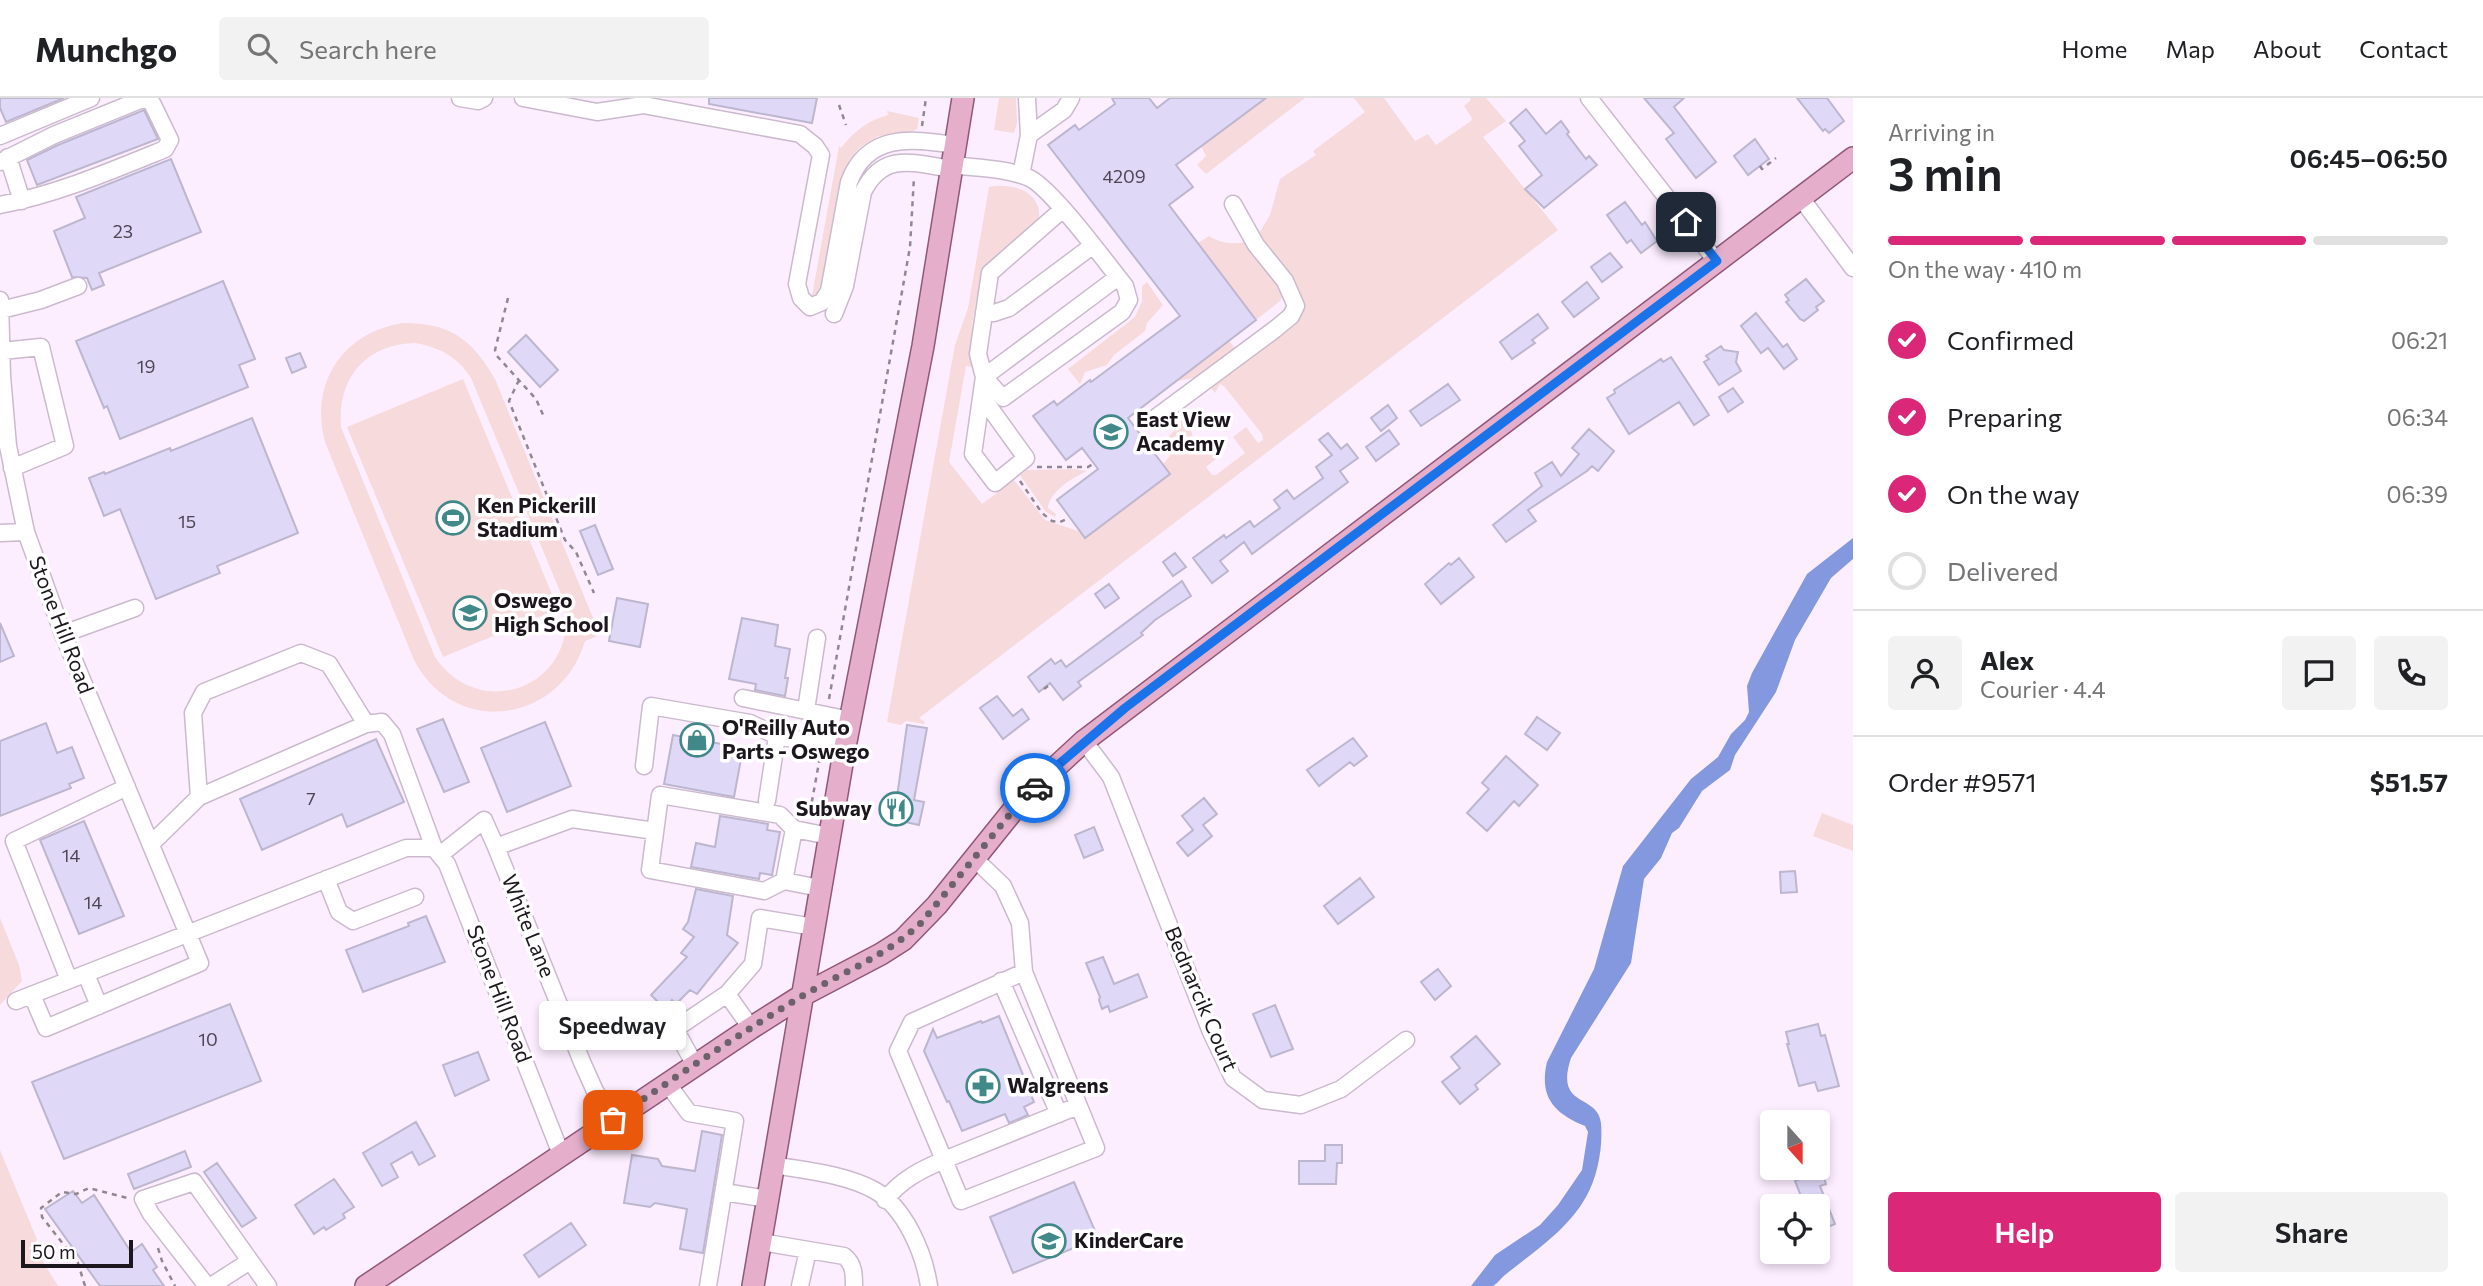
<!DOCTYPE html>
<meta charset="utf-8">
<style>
:root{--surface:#fff;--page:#f2f2f2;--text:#202124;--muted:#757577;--line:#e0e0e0;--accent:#db2777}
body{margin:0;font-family:Commissioner,sans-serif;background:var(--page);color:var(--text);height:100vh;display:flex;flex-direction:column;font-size:26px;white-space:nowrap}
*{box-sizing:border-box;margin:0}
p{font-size:23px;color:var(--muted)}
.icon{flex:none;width:38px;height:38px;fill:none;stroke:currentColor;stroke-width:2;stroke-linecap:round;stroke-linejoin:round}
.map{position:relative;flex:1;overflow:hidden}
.details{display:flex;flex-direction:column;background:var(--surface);width:630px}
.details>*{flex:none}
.needle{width:46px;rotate:159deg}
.buttons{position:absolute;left:1760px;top:1012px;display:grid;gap:14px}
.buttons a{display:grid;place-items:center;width:70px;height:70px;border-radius:7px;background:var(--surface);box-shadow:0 4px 10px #0003;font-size:35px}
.scale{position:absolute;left:21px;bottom:18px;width:112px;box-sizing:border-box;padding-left:7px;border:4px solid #1c161d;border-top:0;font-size:19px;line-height:24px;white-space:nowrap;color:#1c161d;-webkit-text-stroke:5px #fff;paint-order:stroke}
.pin{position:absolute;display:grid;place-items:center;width:60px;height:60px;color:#fff;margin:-30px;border-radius:14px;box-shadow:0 4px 10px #0006}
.courier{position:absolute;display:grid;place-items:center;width:70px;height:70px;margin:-35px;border:5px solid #1a73e8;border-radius:50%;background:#fff;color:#222;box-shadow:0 2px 9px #0007}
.bubble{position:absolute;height:49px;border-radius:7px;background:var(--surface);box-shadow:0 4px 10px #0003;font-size:23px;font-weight:600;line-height:49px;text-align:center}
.overview em{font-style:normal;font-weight:600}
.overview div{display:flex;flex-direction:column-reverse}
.overview{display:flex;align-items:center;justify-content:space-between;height:119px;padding:0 35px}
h1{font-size:46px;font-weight:600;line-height:52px}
.bar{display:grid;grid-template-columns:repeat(4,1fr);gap:10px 7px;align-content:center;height:84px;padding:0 35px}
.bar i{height:9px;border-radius:5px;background:var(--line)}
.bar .current{background:var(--accent)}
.bar p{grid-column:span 4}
.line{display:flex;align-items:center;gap:18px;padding:0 35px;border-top:2px solid var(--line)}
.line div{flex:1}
.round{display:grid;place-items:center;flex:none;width:74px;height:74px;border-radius:7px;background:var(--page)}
ol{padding:0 35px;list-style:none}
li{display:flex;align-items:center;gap:21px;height:77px}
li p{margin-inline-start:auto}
li .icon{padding:7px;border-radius:50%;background:var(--accent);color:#fff;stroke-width:4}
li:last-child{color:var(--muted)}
li i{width:38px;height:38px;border:4px solid var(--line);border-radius:50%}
.button{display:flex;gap:14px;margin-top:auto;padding:14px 35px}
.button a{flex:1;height:80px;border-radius:7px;background:var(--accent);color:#fff;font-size:28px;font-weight:600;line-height:80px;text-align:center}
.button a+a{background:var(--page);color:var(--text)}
header{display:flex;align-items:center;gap:42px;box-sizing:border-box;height:98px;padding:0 35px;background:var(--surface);border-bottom:2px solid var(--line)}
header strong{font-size:33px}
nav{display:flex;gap:38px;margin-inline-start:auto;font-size:24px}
.search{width:490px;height:63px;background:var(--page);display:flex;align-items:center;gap:18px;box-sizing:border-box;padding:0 24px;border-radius:7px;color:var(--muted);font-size:26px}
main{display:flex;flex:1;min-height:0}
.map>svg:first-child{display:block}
</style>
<header>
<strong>Munchgo</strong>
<div class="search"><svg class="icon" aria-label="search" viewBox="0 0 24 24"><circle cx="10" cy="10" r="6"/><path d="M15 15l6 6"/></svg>Search here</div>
<nav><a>Home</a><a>Map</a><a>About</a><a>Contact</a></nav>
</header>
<main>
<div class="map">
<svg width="1853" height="1188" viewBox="0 0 1853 1188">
<rect width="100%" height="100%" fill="#fdeeff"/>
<path fill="#f6dadc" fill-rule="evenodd" d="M999,0H1016L1017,25L1014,35L994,32Z
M1266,0H1305L1206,76L1197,67L1206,58L1201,48Z
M1354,0H1384L1415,43L1428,36L1436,47L1471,23L1472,20L1464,8L1471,2L1470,0H1486L1506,23L1483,39L1558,132L919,620L925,624L924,626L906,623L901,627L887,624L955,247L968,210L989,89C1010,84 1042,93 1039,120L1030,132L984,168C978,196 964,242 976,269L966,268L949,364L982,406L1014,382L1045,422L1081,434L1170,376L1163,366L1170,358L1167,341L1187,315L1195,326L1191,332C1194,341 1191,347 1195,356L1212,344L1222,356L1206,369L1212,377H1216L1245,355L1233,339L1246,329L1258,345L1263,342L1262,336L1224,288L1220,286L1215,295L1210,289L1302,209L1300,193L1258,137L1270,117L1280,81L1316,57L1313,53L1365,14Z
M887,13L919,20L917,31L906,36L878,38L859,50L849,63L842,83L822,189L816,197L812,198L839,48L841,50C854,33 867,23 888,17Z
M1209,138C1222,146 1234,147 1249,143L1285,191L1280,203L1256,222L1198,145Z
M1147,184L1163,207L1147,225L1145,233L1114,257L1107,267L1085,274L1080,286L1068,271L1135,219L1142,203V188Z
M403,225C450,225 471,240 495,281L600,537L585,543C561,625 455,641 414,562L325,344C309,285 343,234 403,225ZM415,245C439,249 458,259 471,280L564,503C582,585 482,628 435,559L341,329C337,280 366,246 415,245Z
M1229,243L1238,254L1200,279L1177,283L1187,273Z
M463,281L558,511L443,559L347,329Z
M1074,371L1087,373C1072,380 1050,393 1048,410L1056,416L1055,419L1046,414L1020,377L1027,372Z
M1822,715L1853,727V753L1813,738Z
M0,820L19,867L22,883L0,907Z
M0,1052L38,1144L40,1159L58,1188H0Z"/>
<path fill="#8498df" d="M1853,440V461L1831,480L1795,542L1776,594L1735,657L1730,672L1702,693L1679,730L1672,735L1661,760L1644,781L1631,865L1571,960C1554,1011 1598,995 1601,1025C1603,1049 1598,1078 1586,1099C1567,1133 1534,1153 1505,1177C1501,1180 1497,1186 1493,1188C1487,1188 1477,1188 1471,1188L1495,1157L1540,1127L1558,1107L1582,1072L1588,1034L1585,1028C1553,1015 1539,998 1547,964L1594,871L1623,768L1691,681L1718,659L1731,636L1745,622L1749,614L1747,588L1752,575L1807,476Z"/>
<path fill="#dfd8f7" stroke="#bcb6ce" stroke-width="2" d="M0,0H64L6,24L0,10Z
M709,0H817L812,25L709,6Z
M1112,0H1149L1157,10L1170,0H1266L1176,67L1193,89L1169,107L1256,222L1128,320L1170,376L1085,440L1057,402L1098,371L1082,350L1066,362L1033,318L1054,303L1057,307L1090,282L1091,284L1180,218L1048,47L1075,27L1079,32L1115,6Z
M1644,0H1684L1674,9L1716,64L1696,80L1666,41L1674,35Z
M1797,0H1827L1844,23L1829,35L1825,31L1823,33Z
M1526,11L1546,36L1561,23L1569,34L1567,36L1586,61L1589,58L1597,67L1544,110L1525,91L1542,77L1519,48L1525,43L1510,25Z
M144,12L158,41L37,87L27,62L58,47Z
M1755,41L1769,61L1748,77L1734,58Z
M171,61L201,134L99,175L104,187L92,192L87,180L72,179L54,133L85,120L76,99Z
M1625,104L1642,127L1645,124L1657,143L1641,155L1631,142L1627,145L1607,117Z
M1610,155L1622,169L1602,184L1591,169Z
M1806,181L1824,203L1816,209L1818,212L1804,223L1800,221L1786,204L1789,202L1785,197Z
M223,183L255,261L239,267L248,289L120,341L107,308L104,310L76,243Z
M1587,184L1599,200L1574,219L1562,204Z
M1756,215L1783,249L1787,246L1797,261L1784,271L1768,250L1761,255L1741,228Z
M1538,216L1548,230L1532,242L1535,245L1512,261L1500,244Z
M526,237L558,272L540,289L508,254Z
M1721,248L1724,252L1738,254L1736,264L1741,273L1719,287L1704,264L1709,261L1706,258Z
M300,255L306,269L292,275L286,260Z
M1671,259L1709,317L1694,327L1679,304L1629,336L1607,300L1615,295L1614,292L1661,261L1663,264Z
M1448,286L1460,302L1421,328L1410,313Z
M1733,290L1743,304L1728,314L1719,299Z
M1388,307L1397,320L1381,333L1371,320Z
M252,320L298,435L217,468L220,475L156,501L120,411L104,418L89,380L104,374L105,376L170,350L171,353Z
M1589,331L1614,353L1598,373L1592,368L1587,373L1528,412L1536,423L1506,444L1493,427L1542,388L1535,375L1552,364L1561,378L1579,356L1572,350Z
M1389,332L1399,346L1376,363L1366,349Z
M1328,335L1341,351L1347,346L1358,360L1340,373L1348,384L1252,456L1244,444L1220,463L1228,473L1212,485L1193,460L1224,437L1226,440L1250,423L1254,429L1280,410L1274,402L1287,392L1294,401L1323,380L1316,369L1332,357L1319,342Z
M595,427L613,471L598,477L580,433Z
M1175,455L1186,469L1173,478L1163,464Z
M1459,460L1474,479L1441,506L1425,486L1449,465L1451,467Z
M1182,483L1191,498L1155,522L1141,535L1143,537L1078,584L1081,588L1063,602L1050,585L1039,594L1028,579L1051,561L1055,566L1061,562L1066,569Z
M1109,486L1119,500L1105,510L1095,496Z
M617,500L648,506L640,549L609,543Z
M742,520L778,527L775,548L790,551L785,580H788L785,598L755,592L756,586L729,581Z
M0,525L14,558L0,564Z
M997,598L1013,618L1022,611L1029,621L1003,641L980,610Z
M1537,619L1560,635L1547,652L1525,636Z
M443,621L469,684L444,694L417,631Z
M545,624L571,688L507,714L481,650Z
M46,625L57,655L72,649L84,680L69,686L71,690L0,718V643Z
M907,627L927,630L914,702L924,704L919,727L883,719L887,697L897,699Z
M673,637L743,650L734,699L664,686Z
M1353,640L1367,658L1354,668L1350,664L1319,688L1307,672Z
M376,641L404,704L347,729L342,716L262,752L240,701Z
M1506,658L1538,687L1519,708L1514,703L1487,733L1467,715L1489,691L1482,685Z
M1204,700L1217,716L1203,727L1212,738L1188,758L1177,745L1193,732L1182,718Z
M720,718L768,726L767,732L780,734L772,777L760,775L759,781L691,769L696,745L715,749Z
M84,723L124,818L79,836L40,742Z
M1094,729L1103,752L1084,760L1075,737Z
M1795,773L1797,794L1781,795L1780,774Z
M1360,780L1374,799L1338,826L1324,808Z
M696,791L733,798L727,837L738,845L697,896L690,892L676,906L672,902L665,911L651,897L687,859L681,855L694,839L683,831L688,824Z
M426,818L445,864L363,894L346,852L409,828L408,825Z
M1103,859L1114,886L1138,876L1147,899L1110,914L1108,908L1102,911L1099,902L1100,899L1086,865Z
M1438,871L1451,888L1435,902L1421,884Z
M230,906L261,983L64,1061L32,984Z
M1275,907L1293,951L1271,959L1253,916Z
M999,918L1034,1004L1024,1009L1028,1017L1009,1025L1005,1016L962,1033L949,1003L947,1004L924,953L933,931L937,940L981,923L982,925Z
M1818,926L1821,938L1825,937L1839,988L1818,993L1815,984L1799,988L1787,946H1789L1786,934Z
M1476,938L1500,966L1475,987L1478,991L1460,1006L1442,984L1460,970L1451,959Z
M478,954L489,982L455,998L443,967Z
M416,1024L435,1058L419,1067L412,1054L391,1066L398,1079L382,1088L363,1055Z
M702,1033L722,1037L703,1155L680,1151L687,1111L655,1105L650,1109L624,1105L632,1057L658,1061L662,1068L695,1073Z
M1325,1047H1342V1065H1337L1336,1086H1299V1063H1325Z
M185,1053L191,1069L134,1091L128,1076Z
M217,1065L256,1120L242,1129L204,1074Z
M1800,1069H1820L1826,1086L1820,1088L1835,1126L1818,1133V1108H1805L1795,1083L1804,1079Z
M334,1081L354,1109L343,1116L345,1120L326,1132L324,1129L314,1136L295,1107Z
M1074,1084L1098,1140L1013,1175L990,1119Z
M73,1093L82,1105L94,1097L131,1154L142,1146L157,1169L153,1172L164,1188H100L45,1111Z
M571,1125L586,1147L539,1179L524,1157Z"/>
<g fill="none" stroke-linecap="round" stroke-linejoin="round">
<defs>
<path id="minor" d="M460,0L478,3L484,0
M523,0L597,14L643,7L800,36L815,48L821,57L797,186L801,200L810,209L822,204L829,193L849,84C868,34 912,41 955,47
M1589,0L1717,164
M1029,37L1064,12L1071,0
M0,38L91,0
M8,59L22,103
M0,64L54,37L140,2H148L152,5L170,42L165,51C111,73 57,96 0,107
M952,67C976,70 1004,70 1027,79C1049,86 1107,166 1125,188L1129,202L1122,214L1003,300L984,279L978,256L990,175L1063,111
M1021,77L1029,37L1027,0
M1801,100L1853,170
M0,202L2,278L8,348L26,434L63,536L200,865L46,930L32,897
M1,212L41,202L78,188
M984,214L994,215L1009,210L1092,148
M834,216L845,188L863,94C883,53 914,65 951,71
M2,253L41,249L65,348L12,370
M982,299L1026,360L995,385L973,356L984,279L1118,179
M1154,321L1274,232L1291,218L1296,208L1285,183L1256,147L1233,106
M0,435L26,434
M63,536L135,510
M743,600L850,622
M806,612L817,540
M1084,643L1111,679L1211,934L1233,980L1263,1002L1301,1007L1341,991L1406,942
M644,668L651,608L750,625L777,638L845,650
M199,699L193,615L204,594L301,555L329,566L366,626
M767,703L777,638
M151,746L199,699L366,626L382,624L392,636L434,750
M496,749L582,964L595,993L613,1022
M441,756L484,722L496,749L572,721L655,733
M974,760L1003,788L1020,825L1024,874L1096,1050L961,1103L944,1062L1078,1008
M326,781L339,814L353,823L415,799
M784,783L794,731
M820,790L784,783L764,793L650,772L660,697L780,717L794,731L829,738
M86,876L99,908
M69,882L14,743L127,689
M1001,883L1059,1016
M727,896L751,930
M16,903L406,750H434L447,766L561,1056
M695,967L675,931L727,896L753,866L760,820L814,829
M667,985L689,1015L735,1023L708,1188
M774,1067C807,1073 844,1076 874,1092C905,1109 924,1155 929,1188
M724,1094L768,1101
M885,1102C901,1082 920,1072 944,1062L898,953L912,924L1024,874
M761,1144L844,1158C854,1166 854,1176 854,1188
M207,1188L151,1116L143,1101L194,1084L268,1188
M211,1188L250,1163
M800,1188L808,1152"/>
<path id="major" d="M366,1188L751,930L803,897L881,856L903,842L937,807L1015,710L1058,667L1084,643L1853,60
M753,1188L844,654L923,248L963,0"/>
</defs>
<use href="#minor" stroke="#cbb9ce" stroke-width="19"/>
<use href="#major" stroke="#935678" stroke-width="24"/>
<path stroke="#918793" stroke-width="2.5" stroke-dasharray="5 5" stroke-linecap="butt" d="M839,7L846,27
M922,28L926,0
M1760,68L1762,71L1776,60
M508,200L495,252L497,258L536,301L544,319
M519,282L509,303L565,442L576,454L594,495
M1037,369H1088L1093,366
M1020,383L1042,415L1052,423L1060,424L1069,420
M1044,591L1051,586
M829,601L910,149L914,79
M810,714L820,659
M158,1150L162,1163L175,1188
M85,1188L78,1165L42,1119L41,1110L62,1094L76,1096L89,1090L127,1100"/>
<use href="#minor" stroke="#fff" stroke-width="16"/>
<use href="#major" stroke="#e5afcb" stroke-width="21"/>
</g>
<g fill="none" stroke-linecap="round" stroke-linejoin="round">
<path stroke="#6b626c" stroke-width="7" stroke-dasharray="0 12.6" d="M613,1022C675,979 738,937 802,898C843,874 886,858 921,825L1015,710L1035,690"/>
<path stroke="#1a73e8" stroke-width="9" d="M1035,690L1058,667L1125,610L1717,163L1686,124"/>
</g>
<defs>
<symbol id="school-ring" viewBox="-11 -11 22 22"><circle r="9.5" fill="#fff" stroke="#408988" stroke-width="1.5"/><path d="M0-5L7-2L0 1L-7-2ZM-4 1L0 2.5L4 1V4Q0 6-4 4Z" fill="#408988"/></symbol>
<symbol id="stadium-ring" viewBox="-11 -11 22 22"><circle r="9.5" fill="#fff" stroke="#408988" stroke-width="1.5"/><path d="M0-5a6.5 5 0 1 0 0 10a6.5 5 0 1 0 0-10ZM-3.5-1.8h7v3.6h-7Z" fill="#408988"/></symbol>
<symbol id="shop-ring" viewBox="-11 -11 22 22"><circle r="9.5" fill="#fff" stroke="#408988" stroke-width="1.5"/><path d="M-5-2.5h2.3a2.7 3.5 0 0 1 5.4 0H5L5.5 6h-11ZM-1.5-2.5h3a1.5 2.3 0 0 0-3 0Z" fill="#408988"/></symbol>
<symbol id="restaurant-ring" viewBox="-11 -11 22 22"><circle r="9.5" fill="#fff" stroke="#408988" stroke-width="1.5"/><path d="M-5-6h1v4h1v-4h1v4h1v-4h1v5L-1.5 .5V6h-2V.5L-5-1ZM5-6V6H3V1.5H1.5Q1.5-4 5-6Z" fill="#408988"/></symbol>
<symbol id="pharmacy-ring" viewBox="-11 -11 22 22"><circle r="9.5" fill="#fff" stroke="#408988" stroke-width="1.5"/><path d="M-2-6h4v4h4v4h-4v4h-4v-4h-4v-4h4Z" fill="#408988"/></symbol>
</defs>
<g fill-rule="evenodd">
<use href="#school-ring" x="1092" y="315" width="38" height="38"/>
<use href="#stadium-ring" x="434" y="401" width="38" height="38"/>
<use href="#school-ring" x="451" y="496" width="38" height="38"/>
<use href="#shop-ring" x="678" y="623" width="38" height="38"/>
<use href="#restaurant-ring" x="877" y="692" width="38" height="38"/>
<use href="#pharmacy-ring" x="964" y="969" width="38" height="38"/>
<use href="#school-ring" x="1030" y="1124" width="38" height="38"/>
</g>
<g text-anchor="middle" stroke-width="7" stroke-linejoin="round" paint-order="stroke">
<g font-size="18" fill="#4d4654">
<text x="1124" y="85">4209</text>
<text x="123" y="140">23</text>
<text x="146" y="275">19</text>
<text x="187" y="430">15</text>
<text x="311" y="707">7</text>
<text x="71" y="764">14</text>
<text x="93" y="811">14</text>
<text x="208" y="948">10</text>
</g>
<g font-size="21" font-weight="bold" fill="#1c161d" stroke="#fff" text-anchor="start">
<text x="1136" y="329">East View<tspan x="1136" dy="24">Academy</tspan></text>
<text x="477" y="415">Ken Pickerill<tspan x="477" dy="24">Stadium</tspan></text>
<text x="494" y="510">Oswego<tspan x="494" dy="24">High School</tspan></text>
<text x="722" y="637">O'Reilly Auto<tspan x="722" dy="24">Parts - Oswego</tspan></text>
<text x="872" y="718" text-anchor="end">Subway</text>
<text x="1007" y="995">Walgreens</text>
<text x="1074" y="1150">KinderCare</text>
</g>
<g font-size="21" fill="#1c161d" stroke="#fff">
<text transform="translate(61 527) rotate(69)" y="7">Stone Hill Road</text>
<text transform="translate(528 828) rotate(68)" y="7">White Lane</text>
<text transform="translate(499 896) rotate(69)" y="7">Stone Hill Road</text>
<text transform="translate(1201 901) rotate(67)" y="7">Bednarcik Court</text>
</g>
</g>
</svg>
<div class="buttons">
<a><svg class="needle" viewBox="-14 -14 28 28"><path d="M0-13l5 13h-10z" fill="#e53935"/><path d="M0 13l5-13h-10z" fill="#757577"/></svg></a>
<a><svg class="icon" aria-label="locate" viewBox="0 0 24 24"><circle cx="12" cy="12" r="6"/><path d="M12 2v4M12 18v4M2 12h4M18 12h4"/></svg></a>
</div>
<div class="scale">50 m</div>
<div class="pin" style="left:613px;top:1022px;background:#ea580c"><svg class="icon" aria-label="bag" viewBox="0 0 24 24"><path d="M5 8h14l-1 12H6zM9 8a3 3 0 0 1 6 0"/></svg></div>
<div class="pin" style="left:1686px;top:124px;background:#1f2937"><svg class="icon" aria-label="home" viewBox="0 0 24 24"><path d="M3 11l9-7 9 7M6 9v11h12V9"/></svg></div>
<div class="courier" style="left:1035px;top:690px"><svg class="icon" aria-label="car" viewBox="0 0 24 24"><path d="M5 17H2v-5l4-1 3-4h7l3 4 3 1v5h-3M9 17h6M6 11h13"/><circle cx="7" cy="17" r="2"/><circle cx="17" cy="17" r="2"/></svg></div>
<div class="bubble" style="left:539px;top:903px;width:147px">Speedway</div>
</div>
<section class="details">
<div class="overview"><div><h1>3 min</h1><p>Arriving in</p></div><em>06:45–06:50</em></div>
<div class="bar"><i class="current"></i><i class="current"></i><i class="current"></i><i></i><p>On the way · 410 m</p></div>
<ol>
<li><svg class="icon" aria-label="check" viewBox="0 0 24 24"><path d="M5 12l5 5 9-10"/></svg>Confirmed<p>06:21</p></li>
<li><svg class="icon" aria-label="check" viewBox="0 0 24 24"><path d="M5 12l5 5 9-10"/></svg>Preparing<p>06:34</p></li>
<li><svg class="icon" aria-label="check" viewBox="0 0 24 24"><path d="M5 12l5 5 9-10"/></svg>On the way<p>06:39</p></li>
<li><i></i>Delivered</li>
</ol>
<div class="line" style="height:126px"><a class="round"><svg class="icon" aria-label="person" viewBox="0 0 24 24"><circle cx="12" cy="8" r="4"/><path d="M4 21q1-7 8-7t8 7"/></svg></a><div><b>Alex</b><p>Courier · 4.4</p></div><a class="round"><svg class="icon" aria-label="chat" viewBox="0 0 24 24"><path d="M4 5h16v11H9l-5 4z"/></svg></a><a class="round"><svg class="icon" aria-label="phone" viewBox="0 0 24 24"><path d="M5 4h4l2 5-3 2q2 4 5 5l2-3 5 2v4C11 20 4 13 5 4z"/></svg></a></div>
<div class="line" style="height:91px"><div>Order #9571</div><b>$51.57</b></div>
<div class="button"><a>Help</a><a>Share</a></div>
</section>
</main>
